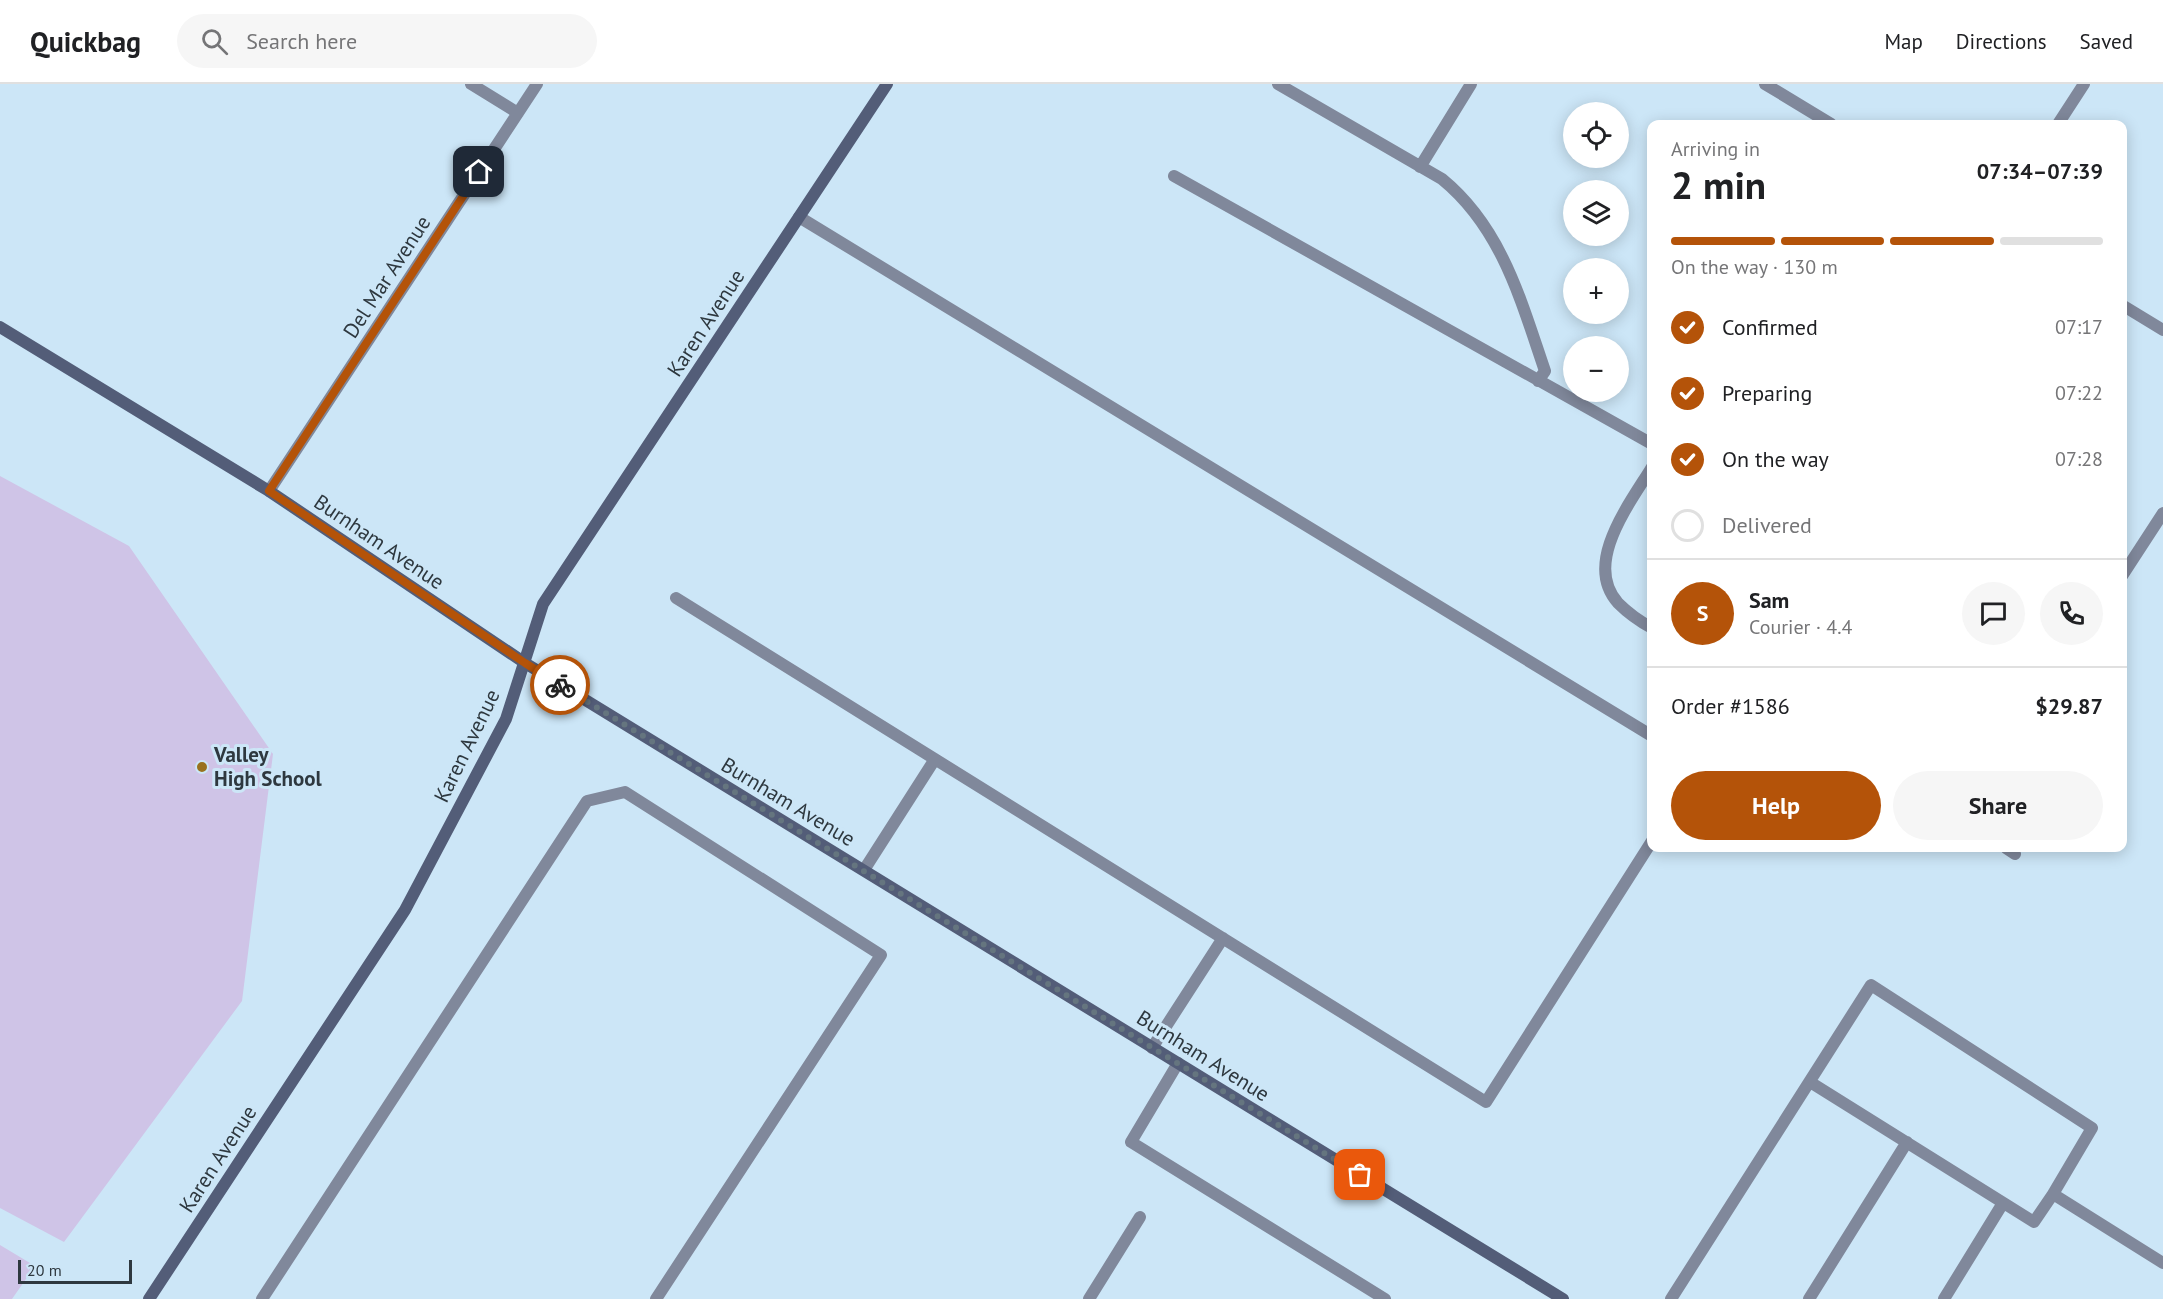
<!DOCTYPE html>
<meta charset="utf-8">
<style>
:root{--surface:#fff;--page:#f6f6f6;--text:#202124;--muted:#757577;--line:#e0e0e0;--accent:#b45309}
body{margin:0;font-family:"PT Sans",sans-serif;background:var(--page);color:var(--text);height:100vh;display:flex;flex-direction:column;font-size:22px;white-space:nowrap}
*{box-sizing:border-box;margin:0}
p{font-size:20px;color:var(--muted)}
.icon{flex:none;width:33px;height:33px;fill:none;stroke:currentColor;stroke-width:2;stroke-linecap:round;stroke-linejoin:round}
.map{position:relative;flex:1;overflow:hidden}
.sheet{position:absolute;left:1647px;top:36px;width:480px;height:732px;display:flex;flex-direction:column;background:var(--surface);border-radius:12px;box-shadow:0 3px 15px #0003}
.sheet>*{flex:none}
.controls{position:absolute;left:1563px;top:18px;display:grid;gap:12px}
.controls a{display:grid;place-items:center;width:66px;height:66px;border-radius:50%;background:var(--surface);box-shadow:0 3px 15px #0003;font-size:30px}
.scale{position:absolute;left:18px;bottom:15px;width:114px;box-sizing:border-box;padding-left:6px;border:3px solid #2e383f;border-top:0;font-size:16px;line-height:21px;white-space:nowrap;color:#2e383f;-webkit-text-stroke:4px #cce6f7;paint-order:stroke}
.pin{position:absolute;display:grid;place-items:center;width:51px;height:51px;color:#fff;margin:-26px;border-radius:12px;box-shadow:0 3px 9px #0006}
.courier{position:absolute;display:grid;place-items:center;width:60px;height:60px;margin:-30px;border:4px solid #b45309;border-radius:50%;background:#fff;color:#222;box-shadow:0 2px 8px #0007}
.overview em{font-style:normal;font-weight:700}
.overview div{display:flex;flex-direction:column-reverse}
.overview{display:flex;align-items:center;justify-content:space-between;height:102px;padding:0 24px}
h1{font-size:39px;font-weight:700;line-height:45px}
.bar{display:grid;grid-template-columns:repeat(4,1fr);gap:9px 6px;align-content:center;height:72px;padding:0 24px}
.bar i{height:8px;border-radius:4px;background:var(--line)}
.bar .current{background:var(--accent)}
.bar p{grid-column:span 4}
.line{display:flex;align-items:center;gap:15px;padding:0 24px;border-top:2px solid var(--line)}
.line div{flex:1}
.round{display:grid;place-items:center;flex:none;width:63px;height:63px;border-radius:32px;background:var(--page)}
ol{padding:0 24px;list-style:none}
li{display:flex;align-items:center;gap:18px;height:66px}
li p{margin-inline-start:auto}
li .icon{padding:6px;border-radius:50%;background:var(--accent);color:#fff;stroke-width:4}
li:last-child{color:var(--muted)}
li i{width:33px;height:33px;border:3px solid var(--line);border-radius:50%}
.primary-button{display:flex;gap:12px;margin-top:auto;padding:12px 24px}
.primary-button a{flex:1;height:69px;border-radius:36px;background:var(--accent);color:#fff;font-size:24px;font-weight:700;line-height:69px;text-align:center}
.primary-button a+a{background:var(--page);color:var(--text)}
header{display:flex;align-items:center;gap:36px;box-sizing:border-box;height:84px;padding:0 30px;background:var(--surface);border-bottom:2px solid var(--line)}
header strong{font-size:28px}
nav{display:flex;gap:33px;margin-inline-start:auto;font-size:21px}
.search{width:420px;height:54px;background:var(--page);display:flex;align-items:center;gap:15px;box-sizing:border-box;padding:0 21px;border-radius:33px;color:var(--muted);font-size:22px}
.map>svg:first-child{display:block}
</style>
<header>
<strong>Quickbag</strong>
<div class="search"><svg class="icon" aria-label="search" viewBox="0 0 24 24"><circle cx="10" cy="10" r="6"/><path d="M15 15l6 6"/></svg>Search here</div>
<nav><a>Map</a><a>Directions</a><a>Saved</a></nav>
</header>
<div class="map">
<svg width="2163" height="1215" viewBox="0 0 2163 1215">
<rect width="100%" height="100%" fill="#cce6f7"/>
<path fill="#cfc4e7" d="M0,392L129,462L273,670L242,917L64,1158L0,1124Z
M0,1161L35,1182L12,1215H0Z"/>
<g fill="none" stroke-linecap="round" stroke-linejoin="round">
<path stroke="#80889b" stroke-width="12" d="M1278,0L1442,95C1502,144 1521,217 1545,287L1538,297
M2058,40L2084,0
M1420,83L1471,0
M1174,92L1652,360
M799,133L1652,652
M1652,383C1631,418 1582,479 1618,519C1628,529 1639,537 1652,544
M2122,492L2163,429
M676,514L1486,1018L1652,757
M2006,764L2015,770
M864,786L935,675
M1152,964L1223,854
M1178,979L1131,1058L1385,1215
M1810,998L2034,1138L2053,1110
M262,1215L587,717L625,708L881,871L656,1215
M1089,1215L1140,1133
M1671,1215L1871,901L2092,1044L2053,1110L2163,1179
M1809,1215L1907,1058
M1944,1215L2003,1119"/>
<path stroke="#80889b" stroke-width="12" d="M471,0L518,29
M1765,0L1831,40
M2122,221L2163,246
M269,407L537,0"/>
<path stroke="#535d78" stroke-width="12" d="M0,243L269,407L525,579L1563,1215
M149,1215L405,826L506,635L543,520L887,0"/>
</g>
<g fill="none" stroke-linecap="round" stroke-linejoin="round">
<path stroke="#65757f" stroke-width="6" stroke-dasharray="0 10.8" d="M560,601L1360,1091"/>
<path stroke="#b45309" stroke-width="8" d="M479,88L269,407L525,579L560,601"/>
</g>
<circle fill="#99721e" stroke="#cce6f7" stroke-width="2" cx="202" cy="683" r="6"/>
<g text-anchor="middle" stroke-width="6" stroke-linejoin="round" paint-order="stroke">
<g font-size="21" fill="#2e383f" stroke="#cce6f7">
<text transform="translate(387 193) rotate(-57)" y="7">Del Mar Avenue</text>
<text transform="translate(706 239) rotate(-57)" y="7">Karen Avenue</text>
<text transform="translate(379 458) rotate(34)" y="7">Burnham Avenue</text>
<text transform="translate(467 662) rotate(-64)" y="7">Karen Avenue</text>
<text transform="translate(788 718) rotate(31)" y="7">Burnham Avenue</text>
<text transform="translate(1203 972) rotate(32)" y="7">Burnham Avenue</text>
<text transform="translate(218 1075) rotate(-57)" y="7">Karen Avenue</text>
</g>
<g font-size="21" font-weight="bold" fill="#2e383f" stroke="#cce6f7" text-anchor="start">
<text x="214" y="678">Valley<tspan x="214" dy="24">High School</tspan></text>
</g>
</g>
</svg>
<div class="controls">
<a><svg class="icon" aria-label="locate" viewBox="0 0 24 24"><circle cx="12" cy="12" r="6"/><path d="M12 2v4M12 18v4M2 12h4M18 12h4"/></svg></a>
<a><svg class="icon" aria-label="layers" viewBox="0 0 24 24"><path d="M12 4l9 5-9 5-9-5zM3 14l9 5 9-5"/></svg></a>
<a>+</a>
<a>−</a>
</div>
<div class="scale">20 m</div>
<div class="pin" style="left:1360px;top:1091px;background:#ea580c"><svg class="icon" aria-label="bag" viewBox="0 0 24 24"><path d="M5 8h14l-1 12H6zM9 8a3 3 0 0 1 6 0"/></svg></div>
<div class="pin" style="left:479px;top:88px;background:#1f2937"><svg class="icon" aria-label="home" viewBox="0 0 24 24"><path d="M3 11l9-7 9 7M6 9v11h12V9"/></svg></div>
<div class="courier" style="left:560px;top:601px"><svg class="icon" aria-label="bike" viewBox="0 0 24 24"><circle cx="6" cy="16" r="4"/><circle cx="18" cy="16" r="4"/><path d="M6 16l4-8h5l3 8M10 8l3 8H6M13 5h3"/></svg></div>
<section class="sheet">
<div class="overview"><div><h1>2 min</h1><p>Arriving in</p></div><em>07:34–07:39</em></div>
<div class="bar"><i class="current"></i><i class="current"></i><i class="current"></i><i></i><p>On the way · 130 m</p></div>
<ol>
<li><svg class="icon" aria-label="check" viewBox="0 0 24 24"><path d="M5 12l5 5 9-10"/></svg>Confirmed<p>07:17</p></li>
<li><svg class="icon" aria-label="check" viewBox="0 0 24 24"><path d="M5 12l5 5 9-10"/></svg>Preparing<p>07:22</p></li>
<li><svg class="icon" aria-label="check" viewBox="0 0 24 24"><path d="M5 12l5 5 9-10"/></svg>On the way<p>07:28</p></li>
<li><i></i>Delivered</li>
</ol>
<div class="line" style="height:108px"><b class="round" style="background:var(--accent);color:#fff">S</b><div><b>Sam</b><p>Courier · 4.4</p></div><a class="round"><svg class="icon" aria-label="chat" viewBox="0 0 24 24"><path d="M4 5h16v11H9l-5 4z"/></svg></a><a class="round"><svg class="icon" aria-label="phone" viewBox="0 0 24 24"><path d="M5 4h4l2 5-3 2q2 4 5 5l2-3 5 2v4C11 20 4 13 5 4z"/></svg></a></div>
<div class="line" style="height:78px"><div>Order #1586</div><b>$29.87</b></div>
<div class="primary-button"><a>Help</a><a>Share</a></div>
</section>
</div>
